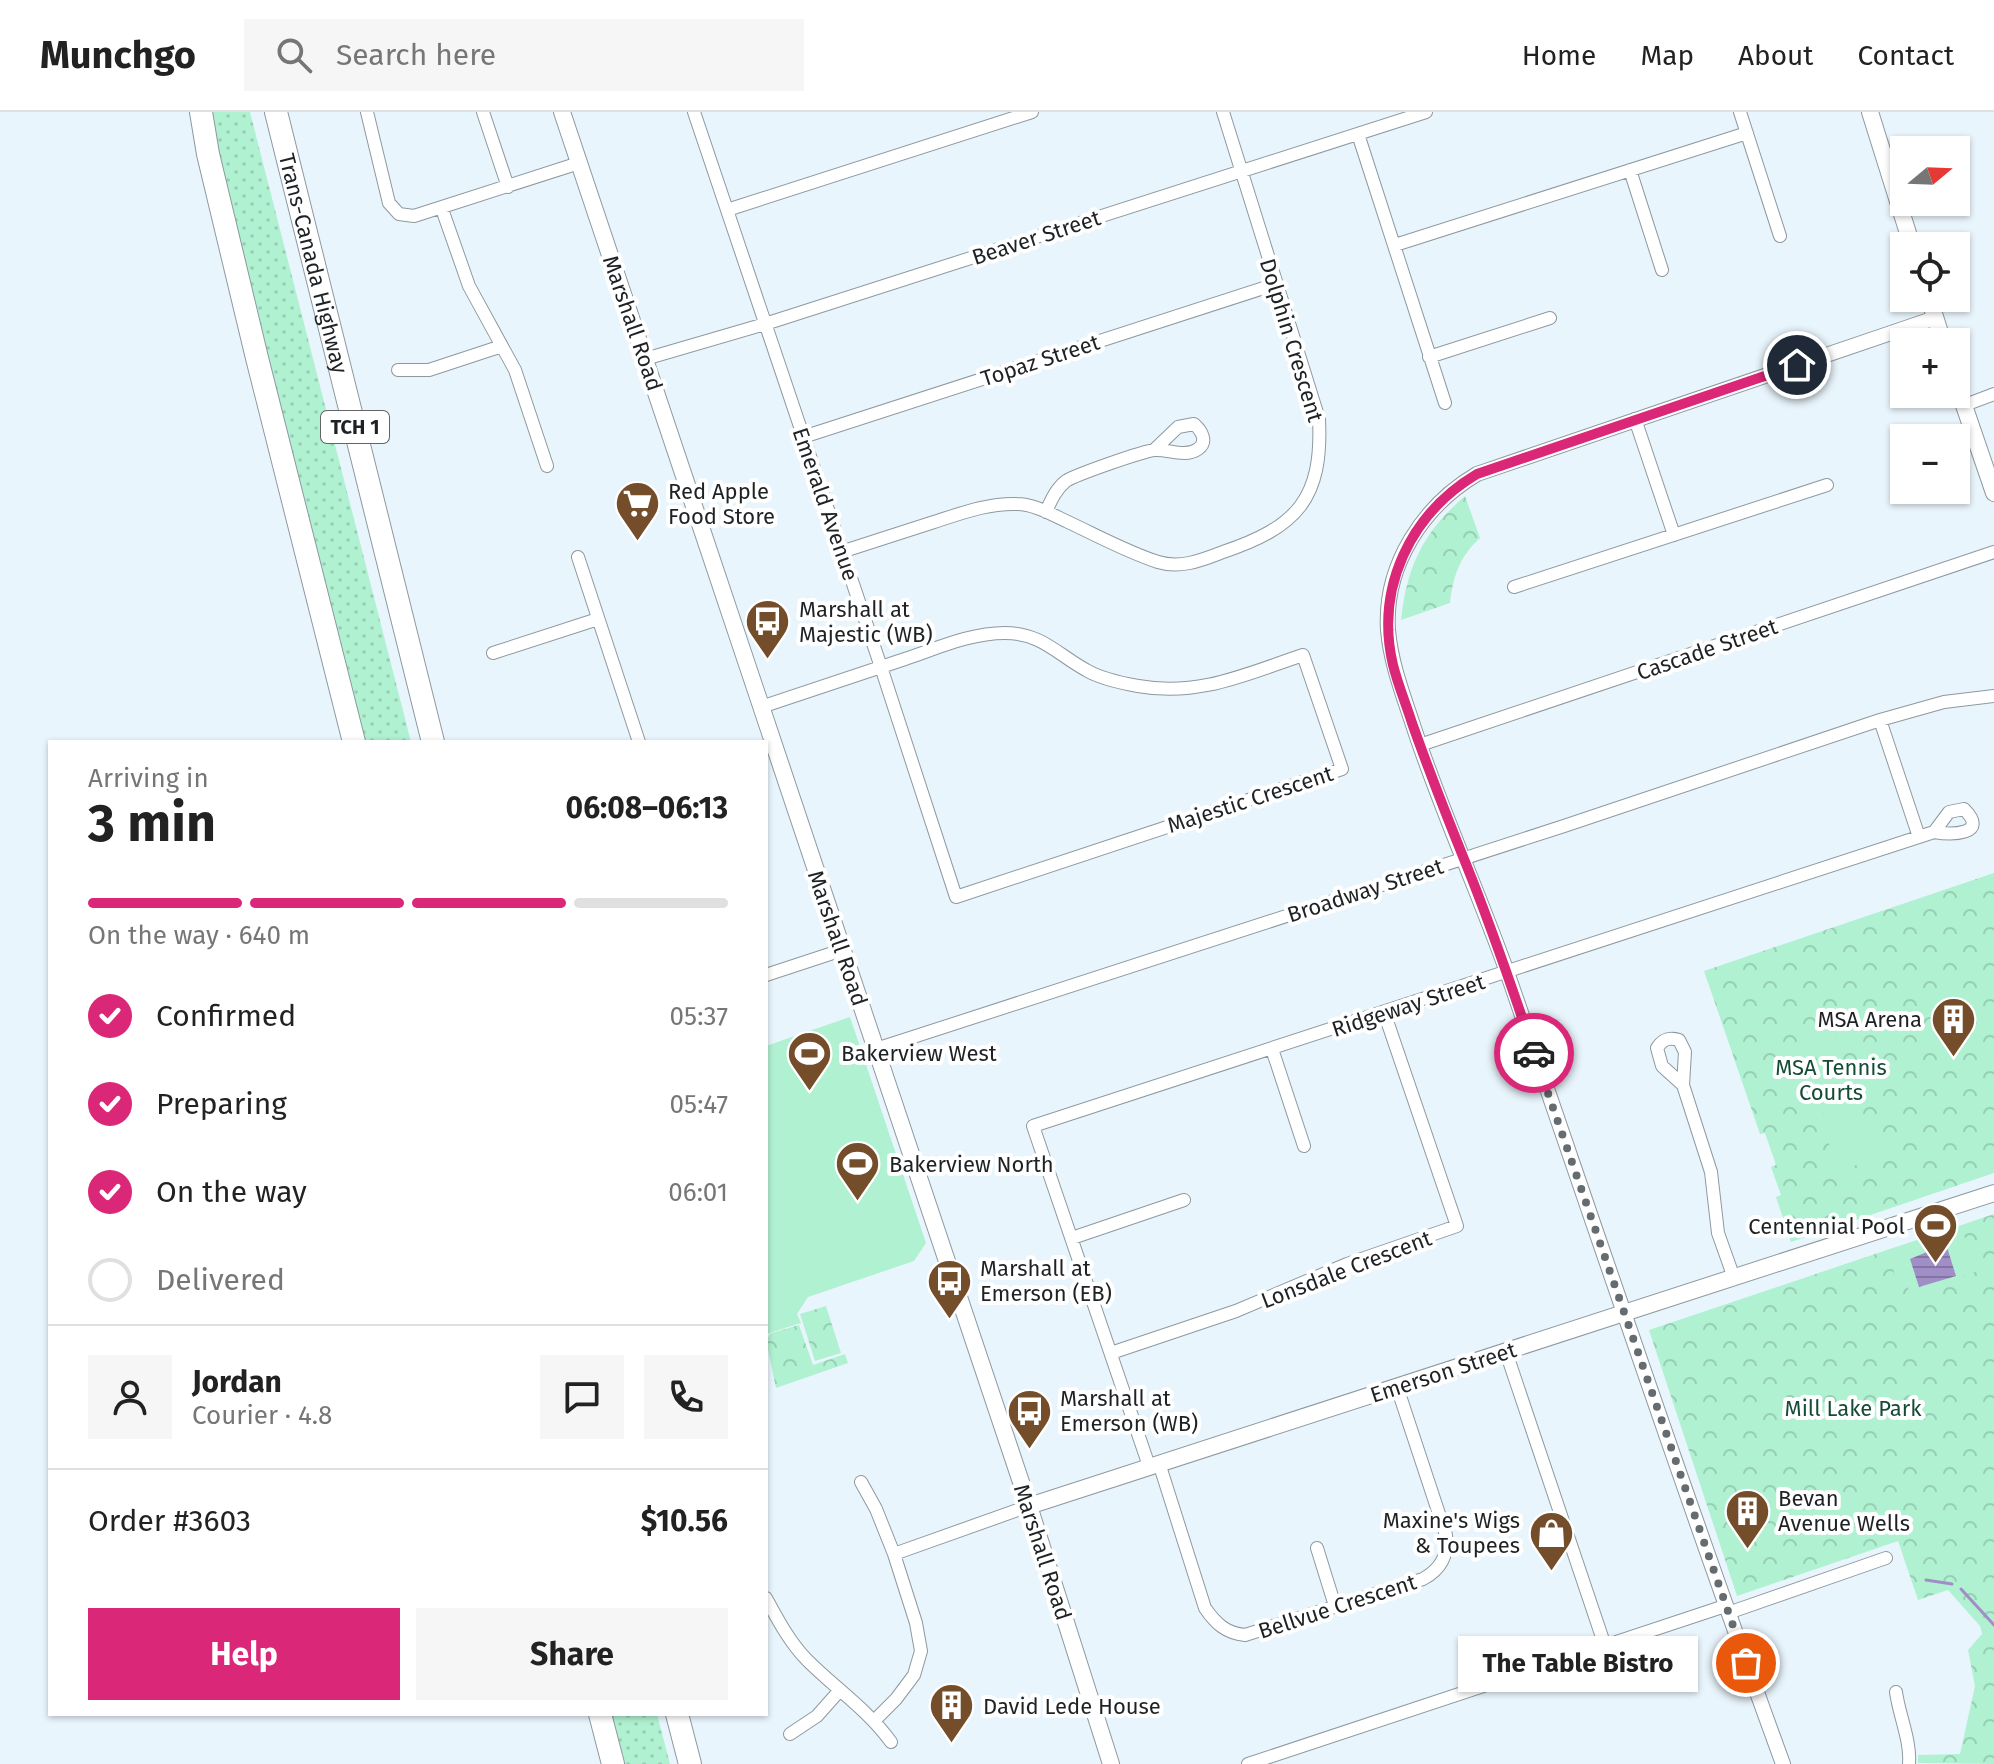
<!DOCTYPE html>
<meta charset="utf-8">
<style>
:root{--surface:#fff;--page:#f6f6f6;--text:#222;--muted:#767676;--line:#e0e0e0;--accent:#db2777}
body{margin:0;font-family:"Fira Sans",sans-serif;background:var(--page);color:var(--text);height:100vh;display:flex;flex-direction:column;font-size:30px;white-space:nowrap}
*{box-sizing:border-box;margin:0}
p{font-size:26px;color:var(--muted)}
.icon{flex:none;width:44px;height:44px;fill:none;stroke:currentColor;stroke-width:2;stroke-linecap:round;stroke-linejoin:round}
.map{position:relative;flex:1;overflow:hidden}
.sheet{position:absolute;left:48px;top:628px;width:720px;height:976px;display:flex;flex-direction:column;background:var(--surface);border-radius:0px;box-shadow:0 2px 6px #0004}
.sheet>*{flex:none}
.needle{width:52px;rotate:71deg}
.fabs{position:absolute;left:1890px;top:24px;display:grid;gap:16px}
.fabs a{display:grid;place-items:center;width:80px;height:80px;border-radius:0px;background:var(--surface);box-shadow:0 2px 6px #0004;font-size:40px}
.pin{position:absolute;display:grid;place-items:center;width:68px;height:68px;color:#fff;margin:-34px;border:4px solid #fff;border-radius:50%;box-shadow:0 2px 8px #0007}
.courier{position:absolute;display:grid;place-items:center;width:80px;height:80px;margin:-40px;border:6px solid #db2777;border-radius:50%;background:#fff;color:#222;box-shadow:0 2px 10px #0007}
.bubble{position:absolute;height:56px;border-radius:0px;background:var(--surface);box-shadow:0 2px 6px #0004;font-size:26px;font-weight:700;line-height:56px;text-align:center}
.summary em{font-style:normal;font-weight:700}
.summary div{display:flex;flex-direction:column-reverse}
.summary{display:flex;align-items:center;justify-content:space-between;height:136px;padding:0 40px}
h1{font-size:52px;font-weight:700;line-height:60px}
.bar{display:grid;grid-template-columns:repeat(4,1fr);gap:12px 8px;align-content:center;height:96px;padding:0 40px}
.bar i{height:10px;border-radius:6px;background:var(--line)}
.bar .on{background:var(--accent)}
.bar p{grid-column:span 4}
.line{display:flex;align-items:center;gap:20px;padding:0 40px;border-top:2px solid var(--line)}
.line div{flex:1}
.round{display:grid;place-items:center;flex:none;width:84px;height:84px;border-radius:0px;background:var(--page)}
ol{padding:0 40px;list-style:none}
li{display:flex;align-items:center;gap:24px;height:88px}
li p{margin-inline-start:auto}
li .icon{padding:8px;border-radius:50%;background:var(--accent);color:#fff;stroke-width:4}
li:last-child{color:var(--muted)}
li i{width:44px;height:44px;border:4px solid var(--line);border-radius:50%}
.button{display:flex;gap:16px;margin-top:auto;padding:16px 40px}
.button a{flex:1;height:92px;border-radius:0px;background:var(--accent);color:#fff;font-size:32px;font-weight:700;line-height:92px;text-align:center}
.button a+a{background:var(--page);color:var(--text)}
header{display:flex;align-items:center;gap:48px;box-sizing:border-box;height:112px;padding:0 40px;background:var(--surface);border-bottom:2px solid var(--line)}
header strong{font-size:38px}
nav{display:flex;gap:44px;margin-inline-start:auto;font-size:28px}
.search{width:560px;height:72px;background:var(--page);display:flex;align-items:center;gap:20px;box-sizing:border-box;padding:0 28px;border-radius:0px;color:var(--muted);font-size:30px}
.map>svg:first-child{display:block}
</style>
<header>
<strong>Munchgo</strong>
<div class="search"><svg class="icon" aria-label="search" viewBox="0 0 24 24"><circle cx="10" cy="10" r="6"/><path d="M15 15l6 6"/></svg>Search here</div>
<nav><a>Home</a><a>Map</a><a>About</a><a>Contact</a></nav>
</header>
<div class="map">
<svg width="1994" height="1652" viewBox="0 0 1994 1652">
<defs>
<pattern id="grass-dots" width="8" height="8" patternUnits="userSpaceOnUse" patternTransform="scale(2)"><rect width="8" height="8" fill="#b0f1d2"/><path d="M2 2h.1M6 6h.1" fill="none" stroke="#97ceb4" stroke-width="1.8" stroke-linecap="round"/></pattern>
<pattern id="forest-crowns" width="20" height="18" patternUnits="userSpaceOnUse" patternTransform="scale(2)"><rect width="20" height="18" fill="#b0f1d2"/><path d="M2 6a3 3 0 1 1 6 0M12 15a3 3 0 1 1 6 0" fill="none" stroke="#97ceb4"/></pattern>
<pattern id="water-rules" width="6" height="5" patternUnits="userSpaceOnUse" patternTransform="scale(2)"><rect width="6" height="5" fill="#a28ec7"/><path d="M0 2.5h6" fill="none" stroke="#8374a1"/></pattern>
</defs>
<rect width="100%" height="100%" fill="#e9f5fc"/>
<path fill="url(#grass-dots)" d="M211,0H250L411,630H362L233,116Z
M612,1602H657L670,1652H625Z"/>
<path fill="url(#forest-crowns)" d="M1465,384L1480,426C1460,444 1453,464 1450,491L1401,508C1407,454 1423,420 1465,384Z
M1994,761V1061L1791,1130L1776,1085L1781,1083L1771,1055L1776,1053L1765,1021L1760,1022L1704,859Z
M1994,1102V1652L1918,1651V1643L1960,1642L1975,1574L1968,1538L1982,1522L1980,1514L1948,1478L1918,1488L1898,1429L1737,1484L1649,1218Z
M826,1194L841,1241L815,1249L800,1202Z
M799,1213L813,1253L845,1242L848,1251L776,1276L766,1228L771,1221Z"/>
<path fill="#b0f1d2" d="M850,905L926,1131L914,1149L808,1185L797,1202L801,1211L766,1222V934Z
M1834,921L1840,937L1805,949L1800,933Z
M1842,943L1847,959L1813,970L1807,955Z
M1849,964L1854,980L1820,992L1815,976Z
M1856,985L1862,1001L1827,1013L1822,997Z
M1867,1005L1881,1045L1838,1059L1825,1020Z
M1946,1122L1951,1127L1964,1123L1967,1132L1971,1131L1981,1158L1963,1164L1960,1168L1911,1184L1907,1173L1898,1175L1892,1153L1900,1150L1897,1138Z"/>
<path fill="url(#water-rules)" d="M1946,1132L1956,1164L1919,1175L1910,1147Z"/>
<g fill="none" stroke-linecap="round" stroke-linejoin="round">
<path stroke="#a28ec7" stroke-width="3" d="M1926,1468L1952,1472
M1961,1477L1994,1513"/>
<defs>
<path id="minor" d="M367,0L389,91L399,102L414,104L579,51
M483,0L508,75
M694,0L881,555L956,785L1342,657L1303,543C1246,562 1199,585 1138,574C1121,571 1101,567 1086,558C1057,542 1041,521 1005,521C970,521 938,536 905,547C857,563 809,579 761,595
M1740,0L1780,124
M1358,22L1445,291
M1630,58L1662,158
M442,97L469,174L515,258L547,354
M727,98L1032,0
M1395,133L1747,21
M1429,245L1550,206
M645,247L765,212L1426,0
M398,258H429L502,234
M1965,293L1994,282
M1635,307L1674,423
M803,325L1276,172
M1046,400C1051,388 1056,377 1066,369C1075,363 1143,339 1155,338C1168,337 1185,346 1198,337C1208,330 1202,319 1194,312L1178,315L1154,338
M841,440C872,430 903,420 934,410C962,401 988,391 1017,392C1034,392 1053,403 1068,410C1098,424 1127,440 1158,450C1181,457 1202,448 1223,440C1297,415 1323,387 1319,307L1223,0
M578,445L639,630
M1514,475L1827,373
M493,541L598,507
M1880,608L1919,725
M1420,633L1994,440
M766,863L842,838
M876,937L1564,714L1880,608L1944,590L1994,584
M1272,937L1304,1034
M1683,973L1662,954L1657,936C1663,927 1669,925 1679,928L1685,940L1683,973L1711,1060L1718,1121L1734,1166
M1072,1126L1184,1088
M1506,1240L1605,1534
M1111,1241L1236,1199L1347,1152L1457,1114L1384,900
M1159,1351L1205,1496C1216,1512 1226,1521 1245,1523L1423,1467C1441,1457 1448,1444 1446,1423L1397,1275
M1149,1354L1033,1014L1934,720C1951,723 1990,723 1964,697L1949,700L1934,720
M861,1370L876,1397L894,1442L916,1511L921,1539L914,1563L896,1587L874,1609
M1317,1436L1335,1494
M894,1442L1029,1394
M766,1486C778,1508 790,1531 807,1548C835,1576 868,1598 891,1630
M1728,1501L1886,1446
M1896,1580C1899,1603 1911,1629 1909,1652
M790,1622L817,1604L840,1578
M1248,1652L1725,1494"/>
<path id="tertiary" d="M1783,1652C1687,1389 1598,1124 1507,860C1478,779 1442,700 1415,619C1404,585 1391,553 1388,518C1384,453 1423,394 1477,362L1935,206"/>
<path id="secondary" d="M562,0L1029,1394L1111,1652
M1870,0L1912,134
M1929,186L1943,230
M1956,270L1994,381
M1029,1394L1994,1081"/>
<g id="motorway">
<path d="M201,0L208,42L257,246L354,630"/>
<path id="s1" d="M276,0L433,630"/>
<path d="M600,1602L613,1652"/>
<path d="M677,1602L690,1652"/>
</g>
</defs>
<use href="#minor" stroke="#8e999f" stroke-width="14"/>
<use href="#tertiary" stroke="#8e999f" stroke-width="16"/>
<use href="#secondary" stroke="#8e999f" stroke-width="18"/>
<use href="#motorway" stroke="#8e999f" stroke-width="24"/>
<use href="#minor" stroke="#fff" stroke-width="12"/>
<use href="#tertiary" stroke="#fff" stroke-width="14"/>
<use href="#secondary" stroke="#fff" stroke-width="16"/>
<use href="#motorway" stroke="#fff" stroke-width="22"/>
</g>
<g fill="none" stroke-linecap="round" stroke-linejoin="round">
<path stroke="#656c70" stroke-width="8" stroke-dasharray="0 14.4" d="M1534,941L1746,1551"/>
<path stroke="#db2777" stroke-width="10" d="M1534,941C1513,878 1491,814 1466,752C1447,705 1429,659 1412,611C1406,592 1398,573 1393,553C1375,476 1410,402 1477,362L1797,253"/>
</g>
<defs>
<symbol id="supermarket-pin" viewBox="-11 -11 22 30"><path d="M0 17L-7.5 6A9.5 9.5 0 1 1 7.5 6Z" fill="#744d2a" stroke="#fff"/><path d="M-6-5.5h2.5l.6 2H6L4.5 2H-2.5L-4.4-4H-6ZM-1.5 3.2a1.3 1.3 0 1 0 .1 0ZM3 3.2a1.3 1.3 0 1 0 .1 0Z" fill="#fff"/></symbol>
<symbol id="bus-pin" viewBox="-11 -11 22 30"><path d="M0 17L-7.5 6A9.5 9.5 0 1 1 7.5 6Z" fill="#744d2a" stroke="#fff"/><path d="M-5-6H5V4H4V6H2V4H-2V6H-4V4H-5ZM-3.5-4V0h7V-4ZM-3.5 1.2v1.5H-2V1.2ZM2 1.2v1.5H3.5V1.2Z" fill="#fff"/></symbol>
<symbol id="building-pin" viewBox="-11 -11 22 30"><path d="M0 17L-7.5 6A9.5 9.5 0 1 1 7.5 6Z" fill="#744d2a" stroke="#fff"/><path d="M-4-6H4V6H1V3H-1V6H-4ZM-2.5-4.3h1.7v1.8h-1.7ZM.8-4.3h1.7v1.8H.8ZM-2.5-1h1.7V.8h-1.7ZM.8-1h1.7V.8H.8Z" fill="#fff"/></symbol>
<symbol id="stadium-pin" viewBox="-11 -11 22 30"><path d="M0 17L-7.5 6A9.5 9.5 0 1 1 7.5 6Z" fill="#744d2a" stroke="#fff"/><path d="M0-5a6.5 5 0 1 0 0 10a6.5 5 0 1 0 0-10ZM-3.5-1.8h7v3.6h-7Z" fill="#fff"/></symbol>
<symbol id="shop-pin" viewBox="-11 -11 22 30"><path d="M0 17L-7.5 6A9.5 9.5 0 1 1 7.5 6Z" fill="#744d2a" stroke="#fff"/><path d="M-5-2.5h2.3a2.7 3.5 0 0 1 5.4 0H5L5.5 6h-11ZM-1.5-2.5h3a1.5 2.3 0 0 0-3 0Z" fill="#fff"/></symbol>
</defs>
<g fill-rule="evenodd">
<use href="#supermarket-pin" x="612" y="366" width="51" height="69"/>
<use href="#bus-pin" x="742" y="484" width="51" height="69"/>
<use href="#building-pin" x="1928" y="882" width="51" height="69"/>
<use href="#stadium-pin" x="784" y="916" width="51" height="69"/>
<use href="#stadium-pin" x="832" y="1026" width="51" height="69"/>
<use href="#stadium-pin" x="1910" y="1088" width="51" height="69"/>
<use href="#bus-pin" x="924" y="1144" width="51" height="69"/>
<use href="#bus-pin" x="1004" y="1274" width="51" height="69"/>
<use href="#building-pin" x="1722" y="1374" width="51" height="69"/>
<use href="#shop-pin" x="1526" y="1396" width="51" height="69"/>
<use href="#building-pin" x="926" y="1568" width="51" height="69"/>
</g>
<g text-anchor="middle" stroke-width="8" stroke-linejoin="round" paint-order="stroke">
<rect fill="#fff" stroke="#626466" stroke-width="2" x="321" y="299" width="68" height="32" rx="6"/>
<g font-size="20" font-weight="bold" fill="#1e2224">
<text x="355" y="322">TCH 1</text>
</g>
<g font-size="22" fill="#1e2224" stroke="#fff">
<text transform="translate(1036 125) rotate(-18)" y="8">Beaver Street</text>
<text dy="8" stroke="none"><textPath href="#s1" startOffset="156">Trans-Canada Highway</textPath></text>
<text transform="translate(633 211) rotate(71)" y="8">Marshall Road</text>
<text transform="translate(1292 228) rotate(73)" y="8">Dolphin Crescent</text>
<text transform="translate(1040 248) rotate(-18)" y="8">Topaz Street</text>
<text transform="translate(826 392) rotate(71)" y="8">Emerald Avenue</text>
<text transform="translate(1707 537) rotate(-19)" y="8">Cascade Street</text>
<text transform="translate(1250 687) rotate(-18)" y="8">Majestic Crescent</text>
<text transform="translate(1365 778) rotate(-18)" y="8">Broadway Street</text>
<text transform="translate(838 826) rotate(71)" y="8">Marshall Road</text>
<text transform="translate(1408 893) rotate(-18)" y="8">Ridgeway Street</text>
<text transform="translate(1346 1157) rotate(-21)" y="8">Lonsdale Crescent</text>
<text transform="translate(1443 1260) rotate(-18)" y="8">Emerson Street</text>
<text transform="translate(1043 1440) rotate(72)" y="8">Marshall Road</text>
<text transform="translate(1337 1494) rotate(-18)" y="8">Bellvue Crescent</text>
</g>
<g font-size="22" fill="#1e2224" stroke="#fff" text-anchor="start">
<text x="668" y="387">Red Apple<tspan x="668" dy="25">Food Store</tspan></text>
<text x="799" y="505">Marshall at<tspan x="799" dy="25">Majestic (WB)</tspan></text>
<text x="1922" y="915" text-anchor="end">MSA Arena</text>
<text x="841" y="949">Bakerview West</text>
<text x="889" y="1060">Bakerview North</text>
<text x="1905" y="1122" text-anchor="end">Centennial Pool</text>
<text x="980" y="1164">Marshall at<tspan x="980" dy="25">Emerson (EB)</tspan></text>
<text x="1060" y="1294">Marshall at<tspan x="1060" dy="25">Emerson (WB)</tspan></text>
<text x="1778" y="1394">Bevan<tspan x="1778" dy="25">Avenue Wells</tspan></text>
<text x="1520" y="1416" text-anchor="end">Maxine's Wigs<tspan x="1520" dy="25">&amp; Toupees</tspan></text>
<text x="983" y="1602">David Lede House</text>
</g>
<g font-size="22" fill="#154c36" stroke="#fff">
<text x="1831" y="963">MSA Tennis<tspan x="1831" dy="25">Courts</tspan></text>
<text x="1853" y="1304">Mill Lake Park</text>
</g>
</g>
</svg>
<div class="fabs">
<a><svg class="needle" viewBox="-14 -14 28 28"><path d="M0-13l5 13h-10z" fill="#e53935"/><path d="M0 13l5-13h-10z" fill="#767676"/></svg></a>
<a><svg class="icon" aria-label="locate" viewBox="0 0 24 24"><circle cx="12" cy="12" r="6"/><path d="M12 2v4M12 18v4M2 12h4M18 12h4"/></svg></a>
<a>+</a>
<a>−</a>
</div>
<div class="pin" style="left:1746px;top:1551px;background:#ea580c"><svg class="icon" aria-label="bag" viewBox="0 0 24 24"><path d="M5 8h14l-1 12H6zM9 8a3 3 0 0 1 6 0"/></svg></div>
<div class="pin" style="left:1797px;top:253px;background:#1f2937"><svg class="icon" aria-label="home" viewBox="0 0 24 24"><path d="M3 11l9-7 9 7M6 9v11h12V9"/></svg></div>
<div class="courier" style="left:1534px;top:941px"><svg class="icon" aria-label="car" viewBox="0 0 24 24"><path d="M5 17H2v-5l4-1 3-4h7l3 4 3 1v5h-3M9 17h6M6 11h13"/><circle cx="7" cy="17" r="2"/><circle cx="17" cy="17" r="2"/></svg></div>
<div class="bubble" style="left:1458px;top:1524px;width:240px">The Table Bistro</div>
<section class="sheet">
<div class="summary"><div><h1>3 min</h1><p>Arriving in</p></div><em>06:08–06:13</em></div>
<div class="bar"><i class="on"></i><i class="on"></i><i class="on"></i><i></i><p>On the way · 640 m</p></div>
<ol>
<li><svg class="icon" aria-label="check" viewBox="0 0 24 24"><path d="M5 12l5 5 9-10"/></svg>Confirmed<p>05:37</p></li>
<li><svg class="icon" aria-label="check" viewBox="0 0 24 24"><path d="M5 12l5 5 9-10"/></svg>Preparing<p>05:47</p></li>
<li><svg class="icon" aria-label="check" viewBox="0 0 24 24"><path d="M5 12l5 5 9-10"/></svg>On the way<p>06:01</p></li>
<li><i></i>Delivered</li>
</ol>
<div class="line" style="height:144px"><a class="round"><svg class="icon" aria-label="person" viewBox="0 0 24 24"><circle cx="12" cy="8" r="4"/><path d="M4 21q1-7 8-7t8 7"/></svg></a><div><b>Jordan</b><p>Courier · 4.8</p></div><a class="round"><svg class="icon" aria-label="chat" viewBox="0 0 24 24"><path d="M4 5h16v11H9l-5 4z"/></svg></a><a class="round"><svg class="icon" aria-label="phone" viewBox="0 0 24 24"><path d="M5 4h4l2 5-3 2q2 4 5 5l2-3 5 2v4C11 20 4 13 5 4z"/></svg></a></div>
<div class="line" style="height:104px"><div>Order #3603</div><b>$10.56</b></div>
<div class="button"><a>Help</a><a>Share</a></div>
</section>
</div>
